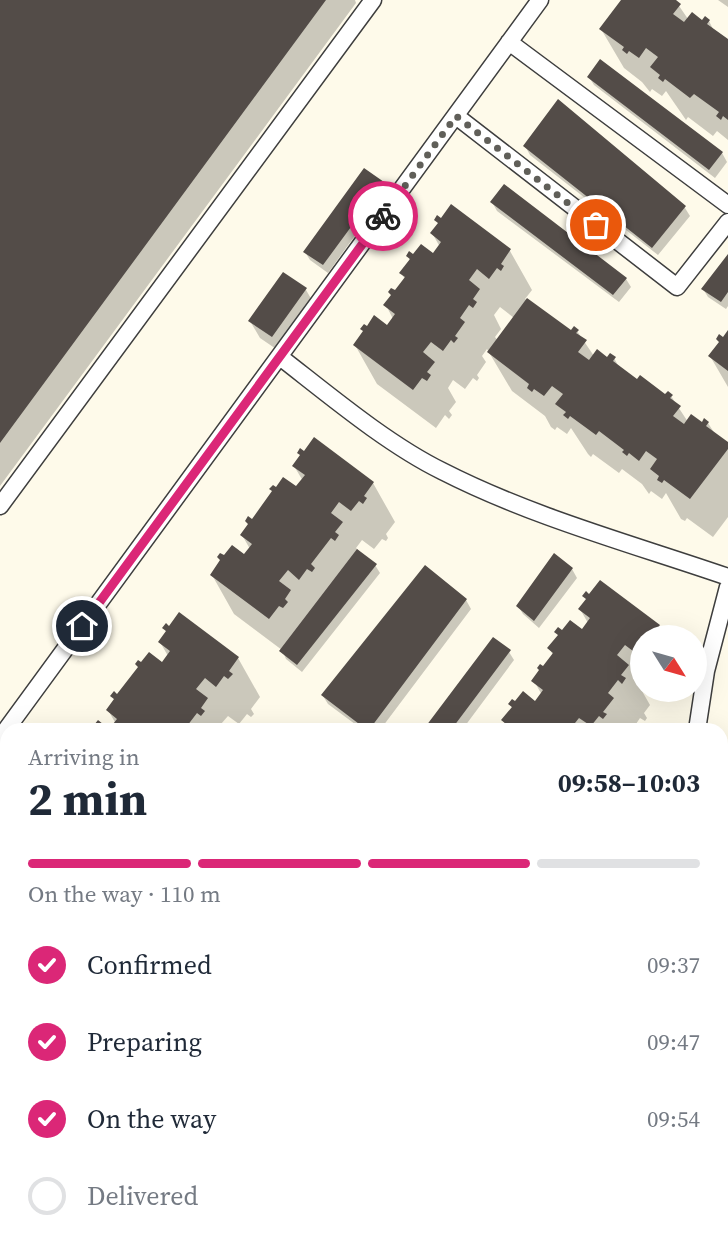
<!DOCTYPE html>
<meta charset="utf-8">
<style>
:root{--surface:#fff;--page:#f2f2f3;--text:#1f2937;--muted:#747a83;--line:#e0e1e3;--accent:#db2777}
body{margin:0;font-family:"Source Serif 4",serif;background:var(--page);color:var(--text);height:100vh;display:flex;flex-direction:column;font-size:26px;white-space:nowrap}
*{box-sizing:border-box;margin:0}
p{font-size:23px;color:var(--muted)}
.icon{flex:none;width:38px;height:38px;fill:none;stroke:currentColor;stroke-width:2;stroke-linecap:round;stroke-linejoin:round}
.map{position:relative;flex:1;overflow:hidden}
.details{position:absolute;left:0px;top:723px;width:728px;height:527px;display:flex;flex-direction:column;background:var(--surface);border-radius:21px 21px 0 0;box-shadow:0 7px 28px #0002}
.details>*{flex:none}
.needle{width:46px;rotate:127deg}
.tools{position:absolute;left:630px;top:625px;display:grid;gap:14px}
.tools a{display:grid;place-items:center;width:77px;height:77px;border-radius:50%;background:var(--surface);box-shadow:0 7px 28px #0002;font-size:35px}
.pin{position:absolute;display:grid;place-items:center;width:60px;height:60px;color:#fff;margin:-30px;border:4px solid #fff;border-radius:50%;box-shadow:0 2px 7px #0007}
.courier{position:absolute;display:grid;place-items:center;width:70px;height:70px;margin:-35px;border:5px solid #db2777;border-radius:50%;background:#fff;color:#222;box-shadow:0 2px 9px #0007}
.headline em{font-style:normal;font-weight:700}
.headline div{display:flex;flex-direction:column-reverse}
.headline{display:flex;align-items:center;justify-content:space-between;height:119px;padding:0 28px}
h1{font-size:46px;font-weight:700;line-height:52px}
.bar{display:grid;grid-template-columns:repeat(4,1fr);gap:10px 7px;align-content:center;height:84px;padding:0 28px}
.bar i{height:9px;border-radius:5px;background:var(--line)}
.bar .on{background:var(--accent)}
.bar p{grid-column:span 4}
ol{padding:0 28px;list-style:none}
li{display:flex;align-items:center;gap:21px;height:77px}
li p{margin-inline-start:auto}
li .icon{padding:7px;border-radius:50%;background:var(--accent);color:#fff;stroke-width:4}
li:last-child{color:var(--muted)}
li i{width:38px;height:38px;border:4px solid var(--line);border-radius:50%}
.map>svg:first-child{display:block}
</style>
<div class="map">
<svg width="728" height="1248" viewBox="0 0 728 1248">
<rect width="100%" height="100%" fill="#fefaea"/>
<path fill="#0003" fill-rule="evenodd" d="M0,0H355L356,3L0,486Z
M623,0H675L688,19L709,21L714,31L728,41V140L717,131L713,136L688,117L686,120L666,91L662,96L652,89L650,92L642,82L624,68L601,29Z
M718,0H728V7Z
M589,77L722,153L727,162L715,178L594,85Z
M559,102L685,208L690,216L658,255L530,155L525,146Z
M383,183L387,191L328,273L310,260L305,252Z
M492,202L626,279L631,287L619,302L497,211Z
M451,206L510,251L532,290L525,299L571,333L577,331L594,356L614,358L620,369L666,397L671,396L688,422L702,425L708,423L715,434L728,444V517L713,537L687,518L685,521L681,519L666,493L662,499L651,491L649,494L642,484L622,469L619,473L593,454L591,457L588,454L571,428L567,434L557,427L555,430L551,427L545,416L512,391L487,349L482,356L486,362L477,375L479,378L477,381L473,378L465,389L453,380L448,388L456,402L449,411L452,415L449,419L445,415L436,428L377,384L355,345L387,327L393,319L386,305L405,279L401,273L410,261L408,256L434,255L440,247L432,233L439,224L436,220H441ZM500,307L514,318L498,341L495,337L501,329L494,315Z
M728,257V306L726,309L708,297L703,289Z
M283,274L306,290L316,307L282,353L260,338L250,321Z
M728,333V387L710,356Z
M294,466L373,483L395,522L386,534L388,538L386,541L382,539L374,549L362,540L356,548L375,565L380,573L302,672L286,659L282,650L234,614L212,575L244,557L250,549L242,535L252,521L297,489L303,481Z
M572,569L577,578L539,628L523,614L518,606Z
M466,600L471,609L380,730H363L328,704L323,696Z
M580,609L659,626L665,637H642V691L650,705L644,713L647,718L645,721L640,718L632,730H509L503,721L513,709L510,705L536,703L542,695L534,681L553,655L549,648L559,636L556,632L582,631L588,623Z
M164,628L238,658L260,697L251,709L254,714L251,717L247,714L239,724L228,716L221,724L225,730H111L116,724L108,710L115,701L112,696L118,697L162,664L168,656L160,642L167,633Z
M509,652L514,660L462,730H425Z
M0,999L7,1005V1115L0,1110Z
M183,1242H320L324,1248H186Z
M365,1242H405L412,1248H373Z"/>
<path fill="#534c48" d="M0,0H326L0,443Z
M621,0H676L681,4L673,14L684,22L692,12L702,20L705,16L710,20L707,24L728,39V120L723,116L721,120L716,116L719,112L694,94L690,98L665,79L663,82L658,78L660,75L650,67L658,57L646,48L639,58L629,51L627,54L622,50L624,47L599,29Z
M600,59L723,152L709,170L587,77Z
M558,99L686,206L652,248L523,146Z
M364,168L384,182L323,265L303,252Z
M504,184L627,278L613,295L490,202Z
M451,204L511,249L501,264L504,266L501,271L497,268L489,279L477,269L469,280L480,289L473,299L477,302L473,308L469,305L460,318L465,322L455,336L458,338L454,343L451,340L443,351L431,342L423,352L435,362L427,372L431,375L427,381L422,378L413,390L353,345L363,331L360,329L364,324L367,326L374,315L387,325L395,314L383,305L391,295L388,292L391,288L395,290L405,277L399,273L410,259L406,256L409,251L413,254L421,244L433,253L441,242L430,233L438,223L434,220L437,215L441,218Z
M728,254V292L721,302L701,289Z
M283,272L307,288L272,337L248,321Z
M527,298L571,330L574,326L579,330L576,333L587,340L578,352L589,360L597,349L607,357L610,353L616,357L613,361L637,379L640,375L665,394L668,391L673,395L670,398L681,406L673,416L684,424L691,414L702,422L704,418L709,422L706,426L728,442V449L690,499L664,480L662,483L657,480L659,476L650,469L657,459L646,451L639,461L629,453L627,456L622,452L624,450L599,431L596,435L570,416L568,419L563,415L566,412L555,404L563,394L552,386L544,396L534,389L532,392L527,388L529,384L487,352Z
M728,330V371L708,356L719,342L716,339L719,334L723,337Z
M314,437L374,482L364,496L367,498L363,504L359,501L351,511L339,502L331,513L343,522L335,532L339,535L335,541L331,538L311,564L315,568L312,572L307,569L299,580L288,570L279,581L291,590L285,599L288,602L283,608L279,606L269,619L210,575L220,560L217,557L220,553L224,555L232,545L244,554L252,544L240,535L248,524L245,521L248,516L252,519L272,491L269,489L273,485L276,487L283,477L296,486L305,475L292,466L300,455L297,453L300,448L304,451Z
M357,549L377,564L297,665L279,651Z
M554,553L573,568L534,621L516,606Z
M425,565L467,599L369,730H367L321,695Z
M600,580L660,625L651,637H642V648L637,654L625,645L617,655L629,665L621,675L626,678L622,684L618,680L608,693L614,698L603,712L607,714L603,719L599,716L591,726L579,718L571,728L573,730H514L501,720L512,707L508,704L512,699L515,701L523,691L535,701L543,690L531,681L539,670L537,668L540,664L543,666L553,653L547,648L558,635L554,632L558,627L562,630L570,620L582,629L590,618L578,609L586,599L582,596L586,591L589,594Z
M179,612L239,657L229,671L233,674L228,679L224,676L216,687L205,678L196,689L208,698L201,708L205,711L201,716L197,713L184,730H90L98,720L109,729L117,719L106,710L114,699L110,696L114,691L117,694L138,667L135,664L138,660L141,662L149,652L162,662L170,651L158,642L166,631L162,628L166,623L169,626Z
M493,637L511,650L451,730H423Z
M0,800L7,806V880L0,874Z
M0,997L7,1002V1095L0,1089Z
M721,1169L728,1175V1232L725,1236L728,1239V1248H642L640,1242H721Z
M187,1242H323L319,1248H220L214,1243L210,1248H187L190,1245Z
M370,1242H408L415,1248H377Z"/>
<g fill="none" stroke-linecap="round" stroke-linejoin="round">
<defs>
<path id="service" d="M509,42L728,205
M456,116L677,287L728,222
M280,357C329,395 387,444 442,471C532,517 632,544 728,577
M0,506L373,0
M697,730L706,671L728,587
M0,738L540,0
M721,1008L728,1027
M721,1098L728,1095
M474,1248L479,1242
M569,1248L573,1242"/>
<path id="primary" d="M17,1242L24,1248"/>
</defs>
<use href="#service" stroke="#3e3e3e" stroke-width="19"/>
<use href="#primary" stroke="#1c1c1c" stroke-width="42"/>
<use href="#service" stroke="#fff" stroke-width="16"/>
<use href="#primary" stroke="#f1cd67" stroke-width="38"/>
</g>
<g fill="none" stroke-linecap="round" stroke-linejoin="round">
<path stroke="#605f59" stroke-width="7" stroke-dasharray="0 12.6" d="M383,216L456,116L596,225"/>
<path stroke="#db2777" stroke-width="9" d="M82,626L383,216"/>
</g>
</svg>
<div class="tools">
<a><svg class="needle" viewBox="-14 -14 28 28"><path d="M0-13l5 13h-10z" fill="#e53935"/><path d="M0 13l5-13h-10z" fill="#747a83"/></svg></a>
</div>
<div class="pin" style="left:596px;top:225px;background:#ea580c"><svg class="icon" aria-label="bag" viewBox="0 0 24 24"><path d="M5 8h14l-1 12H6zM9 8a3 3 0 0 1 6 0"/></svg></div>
<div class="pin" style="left:82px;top:626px;background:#1f2937"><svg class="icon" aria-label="home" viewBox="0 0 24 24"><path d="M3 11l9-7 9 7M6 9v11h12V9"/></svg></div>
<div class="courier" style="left:383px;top:216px"><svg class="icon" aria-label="bike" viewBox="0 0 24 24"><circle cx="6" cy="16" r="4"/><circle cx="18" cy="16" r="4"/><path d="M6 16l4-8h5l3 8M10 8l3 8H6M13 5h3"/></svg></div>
<section class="details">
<div class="headline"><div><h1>2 min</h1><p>Arriving in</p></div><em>09:58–10:03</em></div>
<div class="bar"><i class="on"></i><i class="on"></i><i class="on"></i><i></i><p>On the way · 110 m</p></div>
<ol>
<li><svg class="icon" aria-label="check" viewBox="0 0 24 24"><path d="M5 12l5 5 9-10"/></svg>Confirmed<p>09:37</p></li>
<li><svg class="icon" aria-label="check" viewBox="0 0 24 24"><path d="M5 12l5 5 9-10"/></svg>Preparing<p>09:47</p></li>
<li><svg class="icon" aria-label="check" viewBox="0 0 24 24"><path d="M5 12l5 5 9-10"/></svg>On the way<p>09:54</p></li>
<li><i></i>Delivered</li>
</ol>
</section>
</div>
